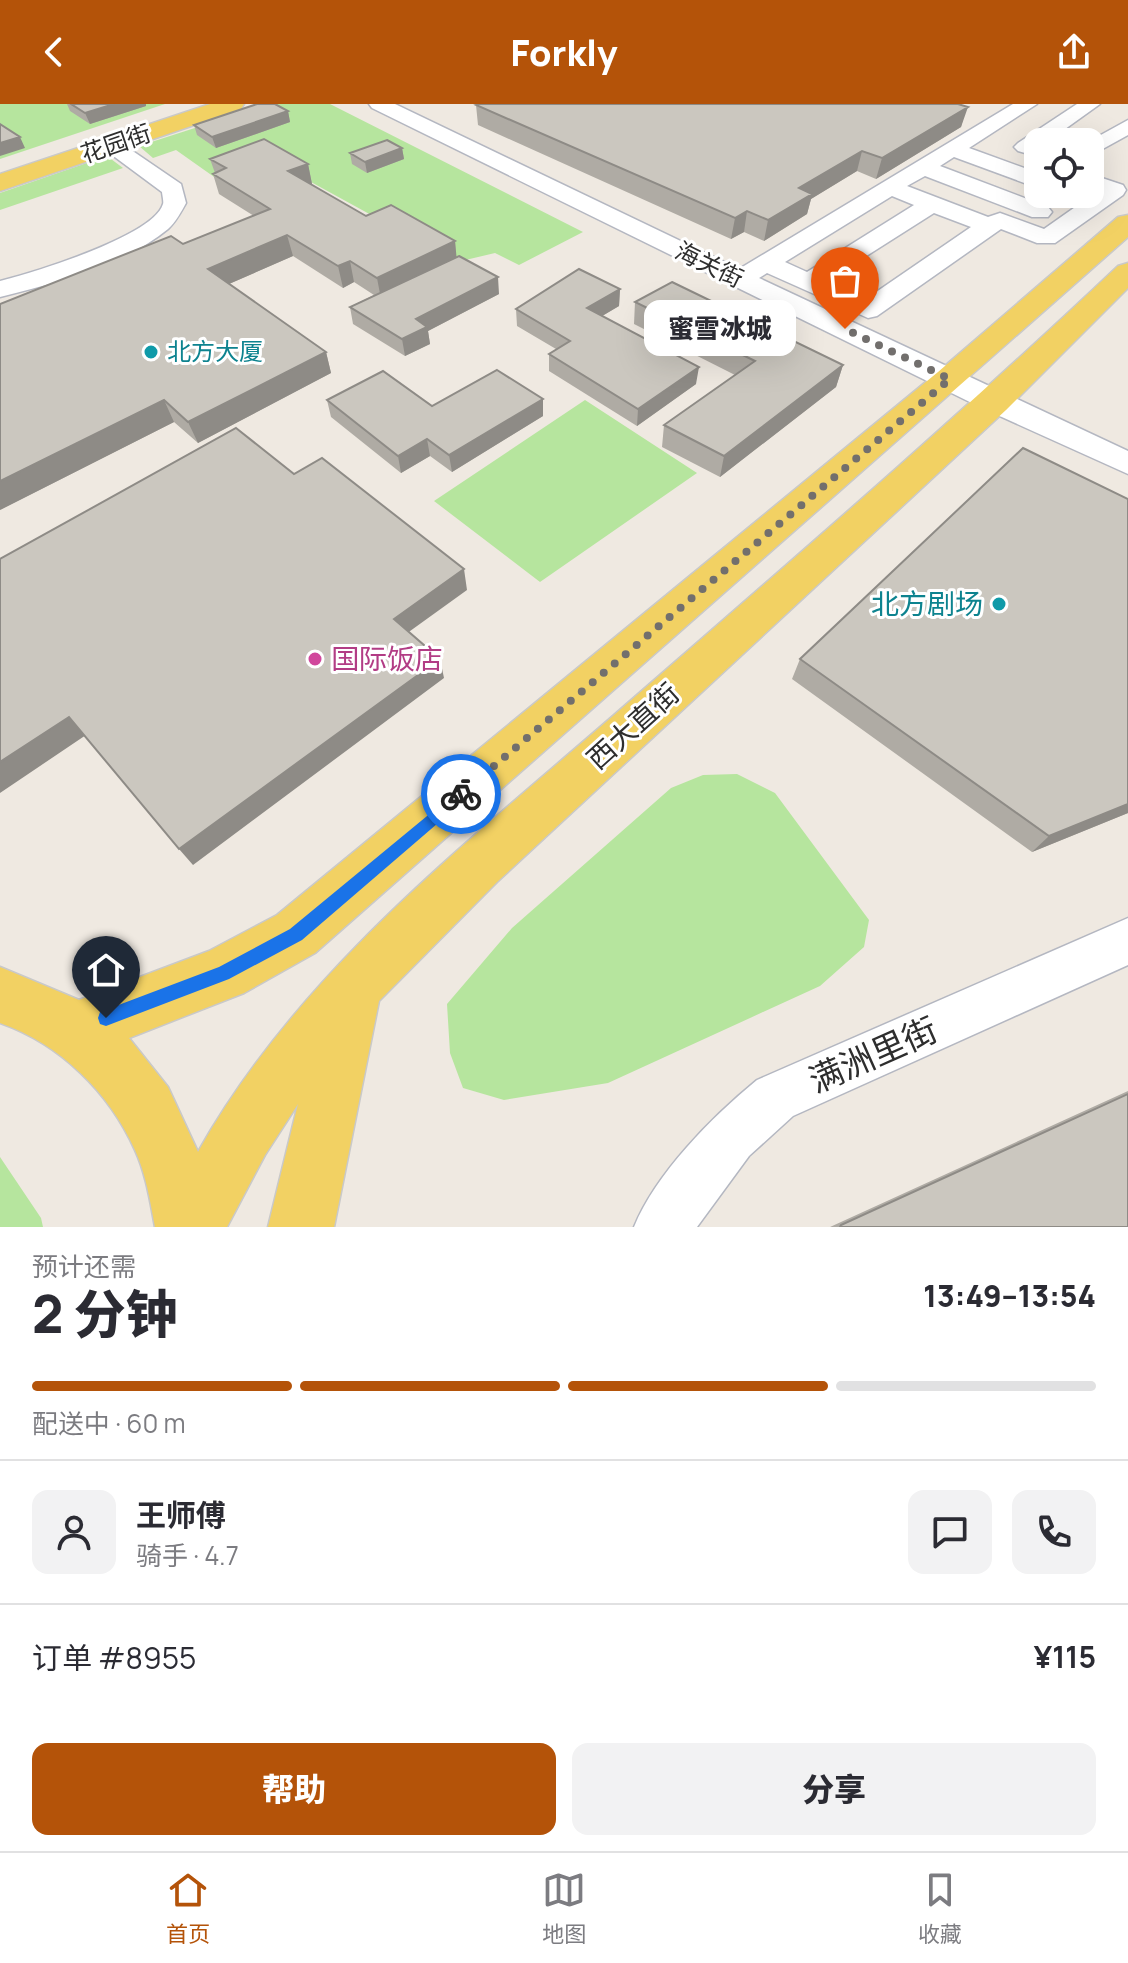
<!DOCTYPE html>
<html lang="zh">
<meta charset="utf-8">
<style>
:root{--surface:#fff;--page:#f2f2f3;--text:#2b2b33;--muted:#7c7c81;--line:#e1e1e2;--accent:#b45309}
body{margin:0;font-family:Manrope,"Noto Sans SC",sans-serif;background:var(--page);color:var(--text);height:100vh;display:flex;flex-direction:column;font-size:30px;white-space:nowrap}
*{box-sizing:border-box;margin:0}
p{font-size:26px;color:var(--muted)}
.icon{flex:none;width:44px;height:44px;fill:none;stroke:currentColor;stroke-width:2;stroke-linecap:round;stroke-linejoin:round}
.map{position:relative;height:1123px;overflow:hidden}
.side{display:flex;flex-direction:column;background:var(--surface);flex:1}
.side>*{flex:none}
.fabs{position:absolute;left:1024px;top:24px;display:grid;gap:16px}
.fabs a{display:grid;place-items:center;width:80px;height:80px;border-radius:16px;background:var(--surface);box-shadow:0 8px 32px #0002;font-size:40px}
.pin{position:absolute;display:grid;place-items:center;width:68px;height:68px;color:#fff;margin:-82px -34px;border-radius:50% 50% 50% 0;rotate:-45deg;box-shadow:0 0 8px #0007}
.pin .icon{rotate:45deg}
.courier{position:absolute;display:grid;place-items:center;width:80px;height:80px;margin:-40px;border:6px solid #1a73e8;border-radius:50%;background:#fff;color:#222;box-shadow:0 2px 10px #0007}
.bubble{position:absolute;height:56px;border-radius:16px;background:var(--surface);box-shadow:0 8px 32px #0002;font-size:26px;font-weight:800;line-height:56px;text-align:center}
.summary em{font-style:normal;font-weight:800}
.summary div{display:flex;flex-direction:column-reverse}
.summary{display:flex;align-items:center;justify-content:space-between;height:136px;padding:0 32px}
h1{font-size:52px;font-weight:800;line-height:60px}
.bar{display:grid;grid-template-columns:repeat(4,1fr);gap:12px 8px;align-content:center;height:96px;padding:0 32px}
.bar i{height:10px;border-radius:6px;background:var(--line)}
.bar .current{background:var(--accent)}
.bar p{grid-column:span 4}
.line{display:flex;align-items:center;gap:20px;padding:0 32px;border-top:2px solid var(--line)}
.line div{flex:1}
.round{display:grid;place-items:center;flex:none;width:84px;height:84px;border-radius:16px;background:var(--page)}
.cta{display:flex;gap:16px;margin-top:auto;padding:16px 32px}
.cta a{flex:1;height:92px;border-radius:16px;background:var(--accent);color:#fff;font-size:32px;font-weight:800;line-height:92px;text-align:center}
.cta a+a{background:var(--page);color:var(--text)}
header{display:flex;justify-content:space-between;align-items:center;height:104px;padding:0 32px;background:var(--accent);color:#fff;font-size:36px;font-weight:800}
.dock{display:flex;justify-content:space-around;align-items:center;height:112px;border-top:2px solid var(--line);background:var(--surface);font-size:22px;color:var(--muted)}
.dock a{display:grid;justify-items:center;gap:4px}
.dock .current{color:var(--accent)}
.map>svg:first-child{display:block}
</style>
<header><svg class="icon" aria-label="back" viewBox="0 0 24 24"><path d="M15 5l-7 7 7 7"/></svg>Forkly<svg class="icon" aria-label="share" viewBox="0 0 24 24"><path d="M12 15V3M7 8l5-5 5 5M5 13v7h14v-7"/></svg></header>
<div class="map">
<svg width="1128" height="1123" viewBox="0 0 1128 1123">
<rect width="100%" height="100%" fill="#efe9e1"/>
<path fill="#b6e59e" d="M0,0H165L0,55Z
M269,0H330L583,128L519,161L495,149L457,158L269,55L217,75L176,46L153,54L139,42Z
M107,52L123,64L0,106V89Z
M585,296L697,369L540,478L434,397Z
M737,670L775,689L869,816L864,843L820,882L608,979L504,996L463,984L450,949L447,900L512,824L671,684L703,671Z
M0,1053L41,1114L43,1123H0Z"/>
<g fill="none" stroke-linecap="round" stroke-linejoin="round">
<defs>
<path id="minor" d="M369,0H395L739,165L1013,0H1037L969,44L1038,69V84L954,53L940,62L1048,103L1052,108L1048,113H1032L925,72L907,82L988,113L1000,109L1044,125L1098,87L1090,85V70L1123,81L1126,86L1123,91L1055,139H1037L1001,125L877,212L868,214L767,169L759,174L1128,347V370L984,305L372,4ZM892,92L914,101L807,168L785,158ZM934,109L971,123L866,195L827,177Z
M1077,0H1100L1047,38H1038V44L1025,49L1018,47L1014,43L1018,39Z
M1128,16V31L1090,52L1088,38Z
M111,35L118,37L181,80L186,99C181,108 176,118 168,125C123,162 56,179 0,193V177C32,169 154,132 163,100C164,98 162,90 162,88L104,45L100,41L104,37Z
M1128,814V861L793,1012L749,1052L697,1123H634C656,1069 712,1013 757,976Z"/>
<path id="major" d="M210,0H244L241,5L0,87V70Z
M1128,111V133L315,849L244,889L129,934L168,983L198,1048C298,870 461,744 613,612C783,464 954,317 1118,162L1128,159V184L1006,306L497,778L379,897L334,1123H268L298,1000L265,1051L227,1123H155C150,1097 146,1070 135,1046C109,988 60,940 0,919V863L79,896L209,847L277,811L938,268L1118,113Z"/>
</defs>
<use href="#minor" stroke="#b4b7c1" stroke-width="3"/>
<use href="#major" stroke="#c9c9c9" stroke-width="3"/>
<use href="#minor" fill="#fff" fill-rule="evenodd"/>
<use href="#major" fill="#f2d163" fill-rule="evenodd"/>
</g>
<path fill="#afaba4" d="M67,0H146V2L90,20L70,7Z
M476,1L966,3L961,23L876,75L857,67L811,95L807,110L764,137L744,128L731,135L478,21Z
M288,7L290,18L216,44L197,31L194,21Z
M402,44L404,55L367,69L352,60L350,49Z
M210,55L308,60L312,80L311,81L366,112L455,137L456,153L499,190L428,227L430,240L405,252L353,220L350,203L374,191L354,178L343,184L293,152L229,180L326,248L331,269L198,339L174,318L0,406L183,140L254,112L219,90L213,70L215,69Z
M620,185L619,202L602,212L696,280L637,322L549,267V250L556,245L517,222L516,205Z
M635,198L843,261L836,283L720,373L662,343L664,321L735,271L634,220Z
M327,296L432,302L543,312L452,368L430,352L401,369L331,313Z
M1128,395V709L1032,748L792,575L800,555Z
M1128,987V1123H830Z"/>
<path fill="#8e8b86" d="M114,0H146V2L90,20L85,9Z
M968,3L961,23L876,75L882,54Z
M288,7L290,18L216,44L212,33Z
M20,33L25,44L0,52V39Z
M402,44L404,55L367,69L365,58Z
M862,47L857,67L811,95L807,110L764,137L768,116L799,84Z
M308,60L312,80L293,88L288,67Z
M747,107L744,128L731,135L735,114Z
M287,131L293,152L215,186L208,165Z
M455,137L457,158L381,195L377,174Z
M350,157L354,178L343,184L338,162Z
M498,173L499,190L428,227L430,240L405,252L402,235L416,215Z
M620,185L619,202L587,221V204Z
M326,248L331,269L198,339L188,318Z
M843,261L836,283L720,373L724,352Z
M699,263L696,280L637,322L638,305Z
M543,295V312L452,368L449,351Z
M164,296L174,318L0,406V377Z
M427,335L430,352L401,369L398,352Z
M464,465L467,486L399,535L394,515Z
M440,555L444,574L193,761L179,745Z
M69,613L86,631L0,689V658Z
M1128,700V709L1032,748L1049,732Z"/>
<path fill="#cbc7bf" stroke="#8e8b86" stroke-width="2" d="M71,0H114L85,9Z
M257,0H275L288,7L212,33L194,21Z
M479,0H958L968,3L882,54L862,47L799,84L812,90L768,116L747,107L735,114L476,1Z
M0,20L20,33L0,39Z
M264,35L308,60L288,67L366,112L391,101L455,137L377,174L350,157L338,162L287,131L208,165L326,248L188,318L164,296L0,377V200L171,132L183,140L270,105L213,70L226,64L210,55Z
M387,36L402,44L365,58L350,49Z
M459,152L498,173L416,215L427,223L402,235L350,203Z
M579,165L620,185L587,204L699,263L638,305L549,250L570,237L516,205Z
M672,178L843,261L724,352L664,321L755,257L635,198Z
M497,266L543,295L449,351L427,335L398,352L327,296L383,267L432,302Z
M236,324L294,370L322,354L464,465L394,515L440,555L179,745L69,613L0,658V455Z
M1023,344L1128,395V700L1049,732L800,555Z
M1128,990V1123H840L841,1121Z"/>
<path fill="#1a73e8" d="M461,684L468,690L466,695L302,836L229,875L106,922L100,920L98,914L100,908L219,863L290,825Z"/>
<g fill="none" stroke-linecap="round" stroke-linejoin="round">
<path stroke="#726f6d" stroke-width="8" stroke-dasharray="0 14.4" d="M461,690L950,275L845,225"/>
</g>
<g fill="#0f9aa8" stroke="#fff" stroke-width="3">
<circle cx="151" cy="248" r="8"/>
<circle cx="999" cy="500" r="8"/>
</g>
<circle fill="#d1479c" stroke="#fff" stroke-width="3" cx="315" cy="555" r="8"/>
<g text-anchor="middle" stroke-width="6" stroke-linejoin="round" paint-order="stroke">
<g font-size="24" fill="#2e2e2e" stroke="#fff">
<text transform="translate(116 40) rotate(-19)" y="8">花园街</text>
<text transform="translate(709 161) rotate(26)" y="8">海关街</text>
</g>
<g font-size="24" fill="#0d838f" stroke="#fff" text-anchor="start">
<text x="167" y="256">北方大厦</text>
</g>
<g font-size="28" fill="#0d838f" stroke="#fff" text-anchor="end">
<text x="983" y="510">北方剧场</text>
</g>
<g font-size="28" fill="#b23c85" stroke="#fff" text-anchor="start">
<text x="331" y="565">国际饭店</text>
</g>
<g font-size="28" fill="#2e2e2e" stroke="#fff">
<text transform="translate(633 622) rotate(-42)" y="10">西大直街</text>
</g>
<g font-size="34" fill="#2e2e2e" stroke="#fff">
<text transform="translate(873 951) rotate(-24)" y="12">满洲里街</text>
</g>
</g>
</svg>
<div class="fabs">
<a><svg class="icon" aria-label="locate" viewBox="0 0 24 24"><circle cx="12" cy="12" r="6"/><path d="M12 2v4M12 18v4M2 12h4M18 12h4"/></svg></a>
</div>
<div class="pin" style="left:845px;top:225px;background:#ea580c"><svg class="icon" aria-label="bag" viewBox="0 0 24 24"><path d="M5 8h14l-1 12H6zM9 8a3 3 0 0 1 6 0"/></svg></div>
<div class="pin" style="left:106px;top:914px;background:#1f2937"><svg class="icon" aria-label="home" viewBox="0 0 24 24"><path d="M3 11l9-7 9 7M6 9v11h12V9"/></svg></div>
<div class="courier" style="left:461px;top:690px"><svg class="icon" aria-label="bike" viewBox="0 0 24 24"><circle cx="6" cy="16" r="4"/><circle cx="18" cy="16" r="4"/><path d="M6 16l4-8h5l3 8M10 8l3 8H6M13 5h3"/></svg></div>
<div class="bubble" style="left:644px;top:196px;width:152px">蜜雪冰城</div>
</div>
<section class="side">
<div class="summary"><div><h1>2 分钟</h1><p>预计还需</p></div><em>13:49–13:54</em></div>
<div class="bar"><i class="current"></i><i class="current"></i><i class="current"></i><i></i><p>配送中 · 60 m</p></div>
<div class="line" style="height:144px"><a class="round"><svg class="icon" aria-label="person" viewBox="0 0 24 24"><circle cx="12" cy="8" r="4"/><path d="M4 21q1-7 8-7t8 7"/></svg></a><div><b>王师傅</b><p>骑手 · 4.7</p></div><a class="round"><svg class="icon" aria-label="chat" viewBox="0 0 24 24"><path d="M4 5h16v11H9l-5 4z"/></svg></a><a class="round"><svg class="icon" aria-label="phone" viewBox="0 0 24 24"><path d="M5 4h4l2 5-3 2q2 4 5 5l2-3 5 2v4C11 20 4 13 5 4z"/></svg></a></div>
<div class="line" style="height:104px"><div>订单 #8955</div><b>¥115</b></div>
<div class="cta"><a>帮助</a><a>分享</a></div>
</section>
<nav class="dock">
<a class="current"><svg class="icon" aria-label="home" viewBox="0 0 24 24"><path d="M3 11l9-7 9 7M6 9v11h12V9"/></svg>首页</a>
<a><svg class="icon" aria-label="map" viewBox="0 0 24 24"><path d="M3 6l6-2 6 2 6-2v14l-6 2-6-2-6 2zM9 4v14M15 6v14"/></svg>地图</a>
<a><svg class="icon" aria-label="saved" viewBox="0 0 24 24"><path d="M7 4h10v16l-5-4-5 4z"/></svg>收藏</a>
</nav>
